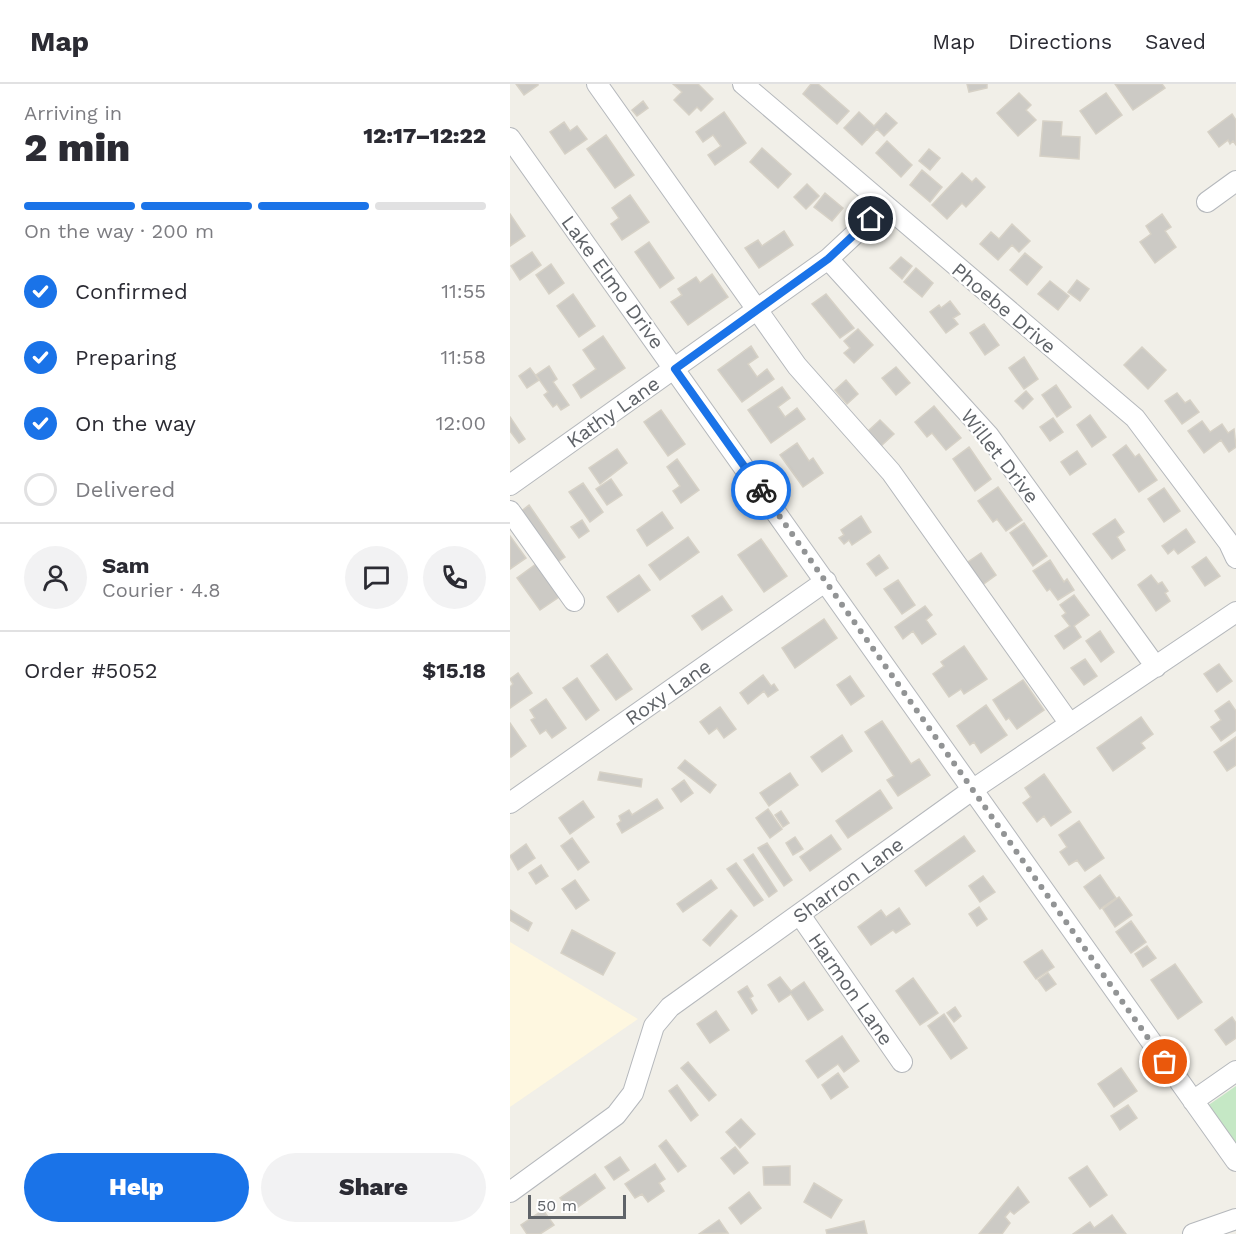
<!DOCTYPE html>
<meta charset="utf-8">
<style>
:root{--surface:#fff;--page:#f2f2f3;--text:#2b2b33;--muted:#7c7c81;--line:#e1e1e2;--accent:#1a73e8}
body{margin:0;font-family:"Work Sans",sans-serif;background:var(--page);color:var(--text);height:100vh;display:flex;flex-direction:column;font-size:22px;white-space:nowrap}
*{box-sizing:border-box;margin:0}
p{font-size:20px;color:var(--muted)}
.icon{flex:none;width:33px;height:33px;fill:none;stroke:currentColor;stroke-width:2;stroke-linecap:round;stroke-linejoin:round}
.map{position:relative;flex:1;overflow:hidden}
.drawer{display:flex;flex-direction:column;background:var(--surface);width:510px}
.drawer>*{flex:none}
.scale{position:absolute;left:18px;bottom:15px;width:98px;box-sizing:border-box;padding-left:6px;border:3px solid #5f6368;border-top:0;font-size:16px;line-height:21px;white-space:nowrap;color:#5f6368;-webkit-text-stroke:4px #fff;paint-order:stroke}
.pin{position:absolute;display:grid;place-items:center;width:51px;height:51px;color:#fff;margin:-26px;border:3px solid #fff;border-radius:50%;box-shadow:0 2px 6px #0007}
.courier{position:absolute;display:grid;place-items:center;width:60px;height:60px;margin:-30px;border:4px solid #1a73e8;border-radius:50%;background:#fff;color:#222;box-shadow:0 2px 8px #0007}
.summary em{font-style:normal;font-weight:800}
.summary div{display:flex;flex-direction:column-reverse}
.summary{display:flex;align-items:center;justify-content:space-between;height:102px;padding:0 24px}
h1{font-size:39px;font-weight:800;line-height:45px}
.bar{display:grid;grid-template-columns:repeat(4,1fr);gap:9px 6px;align-content:center;height:72px;padding:0 24px}
.bar i{height:8px;border-radius:4px;background:var(--line)}
.bar .current{background:var(--accent)}
.bar p{grid-column:span 4}
.line{display:flex;align-items:center;gap:15px;padding:0 24px;border-top:2px solid var(--line)}
.line div{flex:1}
.round{display:grid;place-items:center;flex:none;width:63px;height:63px;border-radius:32px;background:var(--page)}
ol{padding:0 24px;list-style:none}
li{display:flex;align-items:center;gap:18px;height:66px}
li p{margin-inline-start:auto}
li .icon{padding:6px;border-radius:50%;background:var(--accent);color:#fff;stroke-width:4}
li:last-child{color:var(--muted)}
li i{width:33px;height:33px;border:3px solid var(--line);border-radius:50%}
.action{display:flex;gap:12px;margin-top:auto;padding:12px 24px}
.action a{flex:1;height:69px;border-radius:36px;background:var(--accent);color:#fff;font-size:24px;font-weight:800;line-height:69px;text-align:center}
.action a+a{background:var(--page);color:var(--text)}
header{display:flex;align-items:center;gap:36px;box-sizing:border-box;height:84px;padding:0 30px;background:var(--surface);border-bottom:2px solid var(--line)}
header strong{font-size:28px}
nav{display:flex;gap:33px;margin-inline-start:auto;font-size:21px}
main{display:flex;flex:1;min-height:0}
.map>svg:first-child{display:block}
</style>
<header>
<strong>Map</strong>
<nav><a>Map</a><a>Directions</a><a>Saved</a></nav>
</header>
<main>
<section class="drawer">
<div class="summary"><div><h1>2 min</h1><p>Arriving in</p></div><em>12:17–12:22</em></div>
<div class="bar"><i class="current"></i><i class="current"></i><i class="current"></i><i></i><p>On the way · 200 m</p></div>
<ol>
<li><svg class="icon" aria-label="check" viewBox="0 0 24 24"><path d="M5 12l5 5 9-10"/></svg>Confirmed<p>11:55</p></li>
<li><svg class="icon" aria-label="check" viewBox="0 0 24 24"><path d="M5 12l5 5 9-10"/></svg>Preparing<p>11:58</p></li>
<li><svg class="icon" aria-label="check" viewBox="0 0 24 24"><path d="M5 12l5 5 9-10"/></svg>On the way<p>12:00</p></li>
<li><i></i>Delivered</li>
</ol>
<div class="line" style="height:108px"><a class="round"><svg class="icon" aria-label="person" viewBox="0 0 24 24"><circle cx="12" cy="8" r="4"/><path d="M4 21q1-7 8-7t8 7"/></svg></a><div><b>Sam</b><p>Courier · 4.8</p></div><a class="round"><svg class="icon" aria-label="chat" viewBox="0 0 24 24"><path d="M4 5h16v11H9l-5 4z"/></svg></a><a class="round"><svg class="icon" aria-label="phone" viewBox="0 0 24 24"><path d="M5 4h4l2 5-3 2q2 4 5 5l2-3 5 2v4C11 20 4 13 5 4z"/></svg></a></div>
<div class="line" style="height:78px"><div>Order #5052</div><b>$15.18</b></div>
<div class="action"><a>Help</a><a>Share</a></div>
</section>
<div class="map">
<svg width="726" height="1150" viewBox="0 0 726 1150">
<rect width="100%" height="100%" fill="#f1efe8"/>
<path fill="#fef7e0" d="M0,858L128,935L0,1023Z"/>
<path fill="#c5e8c5" d="M726,1002V1077L690,1027Z"/>
<path fill="#cccac5" stroke="#d6d1c6" stroke-width="1.5" d="M6,0H28V1L14,11Z
M163,0H188L203,15L191,27L187,23L179,31L164,16L172,8Z
M301,0H308L339,27L327,40L293,10Z
M457,0H477V4L459,8Z
M605,0H652L655,4L623,26Z
M509,9L521,21L516,26L526,36L508,52L487,29Z
M596,9L612,31L586,50L570,27Z
M133,17L138,24L127,32L122,26Z
M214,28L236,59L205,81L198,71L211,62L203,51L193,58L186,48Z
M349,28L364,42L376,29L387,39L374,52L367,45L352,61L334,44Z
M722,30L726,36V61L723,57L720,60L718,56L709,63L698,48Z
M533,37L552,38L551,52L570,53L569,75L530,72Z
M54,38L60,47L67,42L77,55L55,70L40,48Z
M96,51L124,91L105,104L77,65Z
M377,57L402,81L391,93L366,69Z
M252,64L281,90L268,104L240,78Z
M419,65L430,74L420,86L409,77Z
M412,86L432,103L420,118L400,101Z
M452,89L462,98L466,94L475,103L456,123L452,119L437,135L422,121Z
M297,100L309,112L296,125L284,113Z
M315,109L333,124L322,137L304,123Z
M120,111L139,138L112,156L101,140L109,134L102,124Z
M0,130L15,152L0,162Z
M652,130L661,143L655,147L666,163L645,179L630,158L641,150L636,142Z
M502,140L520,157L509,168L502,161L488,176L470,160L481,148L489,155Z
M274,147L283,161L249,184L235,164L248,156L252,162Z
M139,158L164,194L150,204L125,168Z
M22,168L31,181L10,196L1,182Z
M515,169L532,183L517,201L500,186Z
M391,173L402,182L392,195L380,184Z
M41,180L54,199L39,210L26,191Z
M406,184L423,199L412,213L394,198Z
M202,190L218,213L178,241L161,218L172,211L168,205L186,193L190,199Z
M567,196L579,205L570,217L558,208Z
M540,197L559,212L548,226L528,210Z
M63,210L85,242L69,253L47,222Z
M316,210L344,244L330,254L302,220Z
M440,217L450,230L443,234L448,240L436,249L420,228L429,221L431,224Z
M474,240L489,261L475,271L460,249Z
M348,245L363,261L344,279L334,269L340,264L334,257Z
M93,252L115,284L71,314L63,301L86,285L73,266Z
M241,262L248,273L238,280L247,293L257,285L264,295L232,318L208,286Z
M632,263L656,286L638,305L614,281Z
M514,273L528,295L514,305L499,284Z
M39,282L47,295L43,298L59,321L51,326L47,320L43,323L34,311L38,308L26,291Z
M386,283L400,299L386,311L372,294Z
M20,284L29,296L17,304L9,292Z
M336,296L348,310L337,320L325,306Z
M546,301L561,323L547,333L532,311Z
M272,303L280,314L268,323L275,333L287,324L295,335L261,359L238,326Z
M516,307L523,315L513,325L505,317Z
M667,309L675,319L680,316L689,328L672,340L655,317Z
M424,322L451,354L436,366L422,349L417,353L405,338Z
M151,326L175,360L158,372L134,338Z
M580,331L596,353L582,363L567,341Z
M0,333L15,355L9,359L0,347Z
M543,334L553,348L540,357L530,343Z
M370,336L384,350L371,362L357,348Z
M692,337L700,348L712,340L718,349L724,345L726,363L719,368L711,356L694,369L678,347Z
M287,359L299,377L303,374L313,389L293,403L270,371Z
M616,361L625,373L629,370L647,396L629,408L603,371Z
M459,363L481,395L465,407L443,375Z
M107,365L117,379L90,400L79,384Z
M567,367L576,380L560,391L551,378Z
M167,375L189,406L171,419L163,407L170,402L157,383Z
M101,395L112,411L97,421L86,405Z
M73,399L93,428L80,438L59,408Z
M488,403L512,436L496,447L487,435L483,438L468,417Z
M654,404L670,427L654,438L638,415Z
M19,421L55,473L45,480L9,429Z
M152,428L163,444L137,462L127,446Z
M351,432L361,448L342,461L339,456L334,460L329,454L334,451L331,446Z
M605,435L614,448L607,453L615,466L602,475L583,450Z
M72,436L79,447L69,454L61,443Z
M514,439L537,472L523,482L500,449Z
M676,445L685,458L668,470L664,465L658,470L652,462Z
M0,452L16,474L0,485Z
M178,453L189,468L150,496L139,481Z
M251,455L277,492L254,508L228,471Z
M471,469L486,491L471,502L455,480Z
M369,471L378,484L366,492L357,480Z
M696,473L710,492L695,502L682,483Z
M540,476L554,498L557,495L564,506L548,516L540,505L537,507L523,487Z
M26,480L49,513L30,526L7,494Z
M129,491L140,506L108,528L97,513Z
M641,491L648,500L652,498L658,507L655,509L660,517L646,527L628,501Z
M388,496L405,521L392,530L374,505Z
M564,511L579,531L564,542L571,553L554,565L545,552L560,542L552,532L556,529L550,521Z
M212,512L222,526L192,546L182,532Z
M415,522L422,531L416,536L426,550L412,560L403,547L393,555L385,543Z
M314,535L327,554L285,584L272,564Z
M590,547L604,568L591,578L576,557Z
M454,562L477,595L454,610L451,605L439,613L423,590L434,582L431,578Z
M97,570L122,605L106,616L81,582Z
M575,575L587,592L574,601L561,584Z
M709,580L722,597L707,608L694,590Z
M8,589L22,609L0,624V603L3,600L0,595Z
M253,591L261,602L264,600L268,606L258,613L254,607L238,620L230,609Z
M340,592L354,612L341,621L327,601Z
M67,594L89,626L76,636L53,604Z
M513,596L534,626L507,645L499,634L496,636L483,616Z
M36,615L56,644L42,654L36,646L30,650L21,636L25,634L20,626Z
M719,617L726,627V646L711,657L701,643L711,636L705,627Z
M476,621L497,651L471,669L464,658L460,661L447,642Z
M210,623L226,645L214,654L207,644L199,650L190,638Z
M631,633L643,650L631,659L635,664L603,687L587,664Z
M372,637L401,680L409,675L420,691L388,712L377,696L384,692L355,648Z
M0,639L16,662L1,673L0,671Z
M332,651L342,667L312,688L301,673Z
M726,653V681L717,687L704,668Z
M175,676L206,701L200,709L168,684Z
M90,688L132,695L131,703L88,696Z
M280,689L288,701L259,722L250,709Z
M534,690L561,728L541,742L534,732L527,738L513,719L521,713L515,704Z
M174,696L183,709L171,718L162,705Z
M370,706L382,724L338,754L326,737Z
M147,715L153,724L112,749L107,740L111,737L109,732L119,726L122,731Z
M73,717L84,733L60,750L49,734Z
M258,725L272,745L260,754L246,734Z
M271,727L279,739L273,743L265,731Z
M569,737L594,774L575,787L567,776L559,781L550,768L557,763L549,751Z
M321,751L331,765L300,787L290,773Z
M454,752L465,767L416,802L405,787Z
M285,753L293,765L283,771L276,759Z
M62,754L79,778L68,786L51,762Z
M257,759L282,796L274,802L248,764Z
M16,760L25,774L8,786L0,772Z
M243,770L267,807L259,813L234,776Z
M226,779L253,816L244,822L217,785Z
M31,781L38,792L26,800L19,789Z
M590,791L606,814L590,825L574,803Z
M473,792L485,808L470,818L459,802Z
M65,796L79,816L66,825L52,805Z
M201,796L207,804L173,828L167,820Z
M609,813L622,831L605,843L593,825Z
M469,823L477,835L467,842L459,830Z
M389,824L400,840L386,849L383,846L361,861L348,843L371,826L376,833Z
M0,826L22,839L18,847L0,836Z
M221,826L227,832L200,862L193,856Z
M621,837L636,858L621,869L606,848Z
M62,846L105,869L93,891L51,869Z
M637,862L646,874L633,883L625,870Z
M532,866L544,883L526,895L514,878Z
M665,880L692,918L668,935L641,896Z
M538,889L546,900L536,907L528,896Z
M270,893L281,907L294,898L313,926L298,936L281,910L269,918L258,901Z
M403,894L428,929L410,941L386,907Z
M237,902L243,912L240,914L247,926L242,930L228,908Z
M445,923L451,932L444,938L437,929Z
M206,927L219,946L200,959L187,940Z
M434,930L457,964L441,975L418,942Z
M722,933L726,939V954L716,961L705,946Z
M332,952L349,977L334,988L328,980L308,994L296,977Z
M178,978L206,1011L199,1017L171,984Z
M611,984L627,1007L604,1023L588,1000Z
M328,989L338,1003L321,1015L312,1001Z
M167,1001L188,1031L181,1037L159,1007Z
M618,1021L627,1034L610,1046L601,1032Z
M231,1035L245,1050L230,1064L216,1048Z
M156,1056L176,1082L168,1088L149,1062Z
M225,1063L238,1079L224,1090L211,1074Z
M110,1073L119,1086L104,1096L95,1083Z
M145,1080L155,1095L149,1099L154,1107L138,1118L132,1110L125,1114L115,1100Z
M280,1082V1101H254L253,1083Z
M577,1082L597,1111L580,1123L559,1094Z
M85,1090L95,1104L61,1128L50,1114Z
M304,1099L332,1116L321,1134L294,1118Z
M508,1103L519,1118L504,1130L500,1127L495,1133L500,1139L492,1150H469Z
M239,1108L251,1124L231,1140L219,1124Z
M33,1126L44,1141L30,1150H17L11,1141Z
M602,1131L616,1150H563L580,1138L584,1144Z
M209,1136L218,1149L189,1150Z
M354,1137L357,1150H317L316,1146Z"/>
<g fill="none" stroke-linecap="round" stroke-linejoin="round">
<defs>
<path id="minor" d="M87,0L287,282L381,388L560,640
M233,0L625,334L719,459L726,474
M0,54L726,1077
M697,118L726,97
M318,175L479,352L646,583
M0,401L318,175L375,122
M0,427L64,517
M0,719L316,497
M290,831L392,978
M683,1017L726,987
M0,1108L106,1031L123,1009L144,942L160,923L462,706L726,528
M683,1150L726,1135"/>
</defs>
<use href="#minor" stroke="#b5b8bc" stroke-width="22"/>
<use href="#minor" stroke="#fff" stroke-width="20"/>
</g>
<g fill="none" stroke-linecap="round" stroke-linejoin="round">
<path stroke="#929495" stroke-width="6" stroke-dasharray="0 10.8" d="M251,406L655,978"/>
<path stroke="#1a73e8" stroke-width="8" d="M251,406L165,285L318,175L361,135"/>
</g>
<g text-anchor="middle" stroke-width="4.5" stroke-linejoin="round" paint-order="stroke">
<g font-size="20" fill="#5f6368" stroke="#fff">
<text transform="translate(103 198) rotate(54)" y="7">Lake Elmo Drive</text>
<text transform="translate(494 224) rotate(40)" y="7">Phoebe Drive</text>
<text transform="translate(103 328) rotate(-35)" y="7">Kathy Lane</text>
<text transform="translate(490 372) rotate(52)" y="7">Willet Drive</text>
<text transform="translate(158 608) rotate(-35)" y="7">Roxy Lane</text>
<text transform="translate(338 796) rotate(-36)" y="7">Sharron Lane</text>
<text transform="translate(341 905) rotate(55)" y="7">Harmon Lane</text>
</g>
</g>
</svg>
<div class="scale">50 m</div>
<div class="pin" style="left:655px;top:978px;background:#ea580c"><svg class="icon" aria-label="bag" viewBox="0 0 24 24"><path d="M5 8h14l-1 12H6zM9 8a3 3 0 0 1 6 0"/></svg></div>
<div class="pin" style="left:361px;top:135px;background:#1f2937"><svg class="icon" aria-label="home" viewBox="0 0 24 24"><path d="M3 11l9-7 9 7M6 9v11h12V9"/></svg></div>
<div class="courier" style="left:251px;top:406px"><svg class="icon" aria-label="bike" viewBox="0 0 24 24"><circle cx="6" cy="16" r="4"/><circle cx="18" cy="16" r="4"/><path d="M6 16l4-8h5l3 8M10 8l3 8H6M13 5h3"/></svg></div>
</div>
</main>
